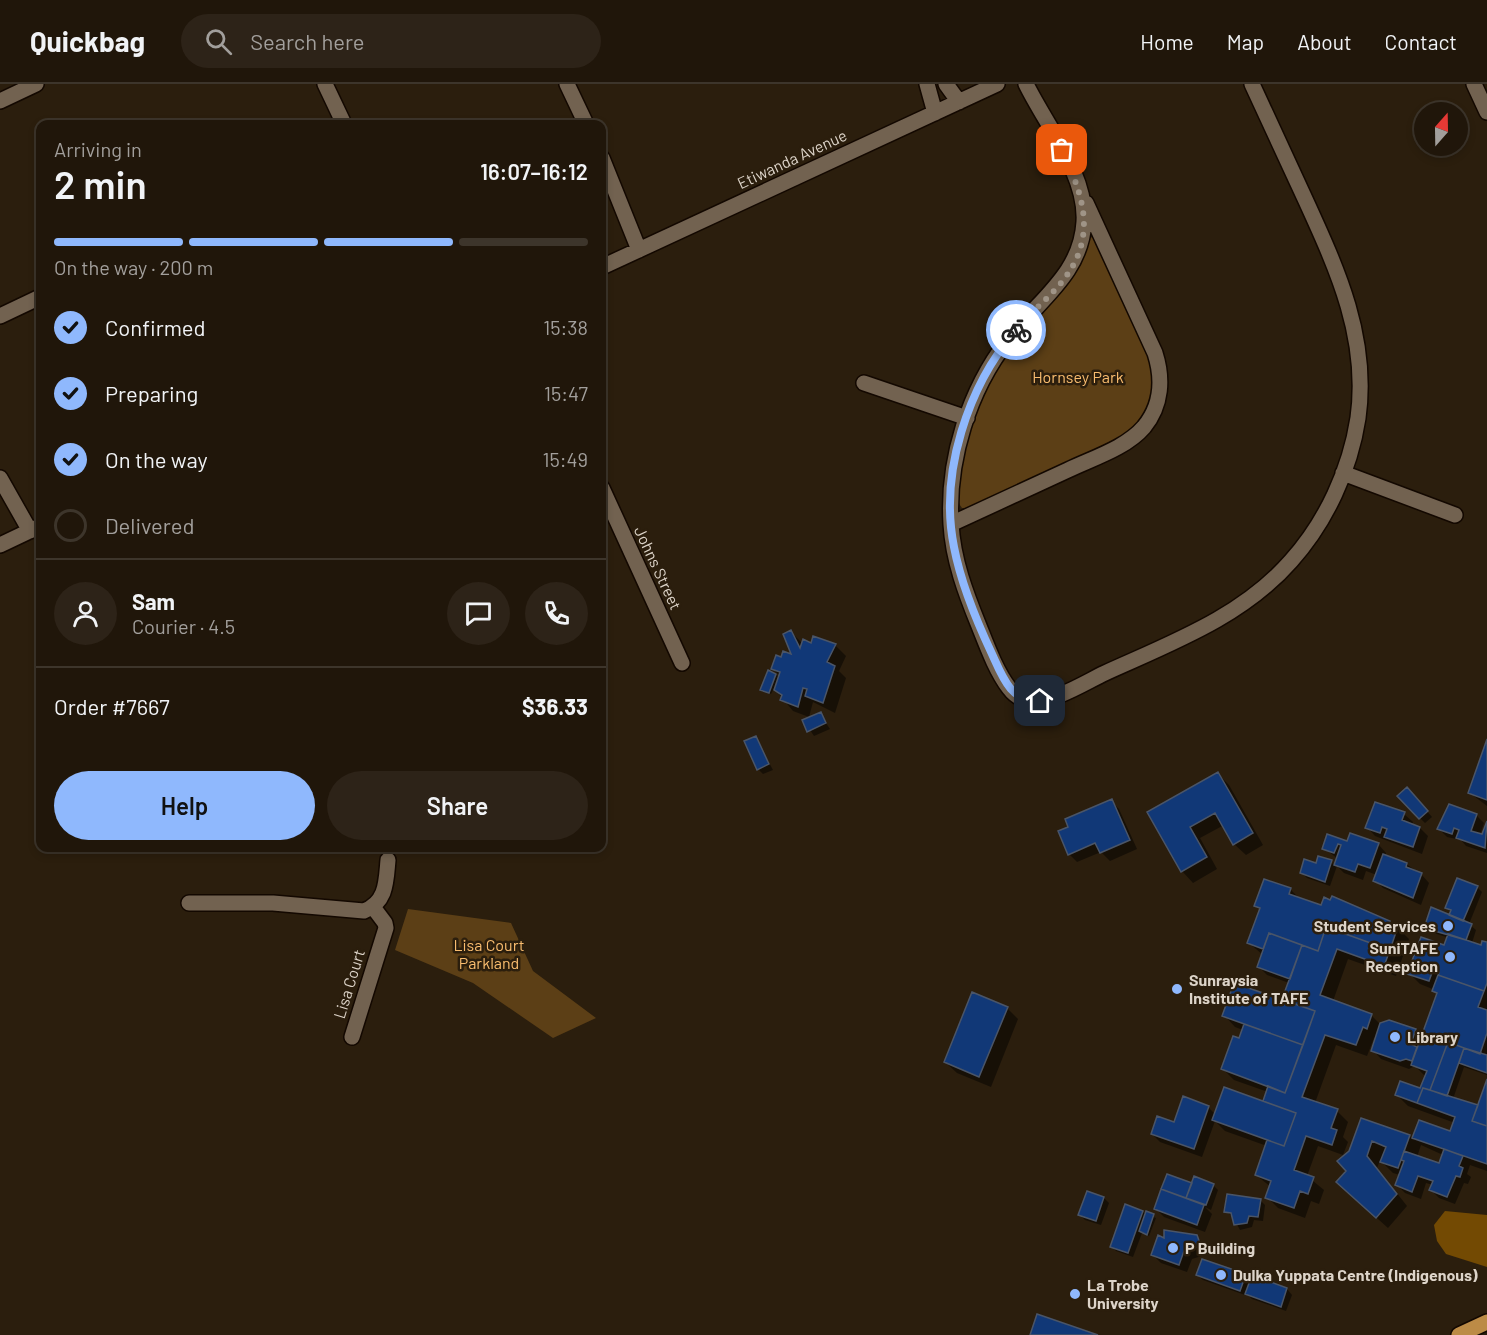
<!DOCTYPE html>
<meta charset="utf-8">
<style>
:root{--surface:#20160a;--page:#2d2318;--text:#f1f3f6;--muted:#a29f9c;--line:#3d352b;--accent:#8fb8fd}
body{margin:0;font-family:Barlow,sans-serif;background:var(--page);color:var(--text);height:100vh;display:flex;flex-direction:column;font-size:22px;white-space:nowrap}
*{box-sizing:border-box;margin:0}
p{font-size:20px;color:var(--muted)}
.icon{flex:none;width:33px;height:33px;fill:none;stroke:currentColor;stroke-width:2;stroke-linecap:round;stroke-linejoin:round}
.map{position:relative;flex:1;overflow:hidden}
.panel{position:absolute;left:36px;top:36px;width:570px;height:732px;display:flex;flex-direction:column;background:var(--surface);border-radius:12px;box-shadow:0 3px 9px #0003,0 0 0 2px var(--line)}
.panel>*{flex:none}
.needle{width:39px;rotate:20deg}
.controls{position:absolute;left:1414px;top:18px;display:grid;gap:12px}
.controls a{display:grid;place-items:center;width:54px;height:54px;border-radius:50%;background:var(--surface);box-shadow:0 3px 9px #0003,0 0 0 2px var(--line);font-size:30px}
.pin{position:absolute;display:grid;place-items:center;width:51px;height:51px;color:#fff;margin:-26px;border-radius:12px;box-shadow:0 3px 9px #0006}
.courier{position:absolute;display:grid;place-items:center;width:60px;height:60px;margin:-30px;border:4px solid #8fb8fd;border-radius:50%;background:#fff;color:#222;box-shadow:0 2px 8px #0007}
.summary em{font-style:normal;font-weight:600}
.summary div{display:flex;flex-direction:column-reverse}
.summary{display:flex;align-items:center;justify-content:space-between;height:102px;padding:0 18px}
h1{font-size:39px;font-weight:600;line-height:45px}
.bar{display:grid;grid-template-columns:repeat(4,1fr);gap:9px 6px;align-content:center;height:72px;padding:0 18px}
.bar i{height:8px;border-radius:4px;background:var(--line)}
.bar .selected{background:var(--accent)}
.bar p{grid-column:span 4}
.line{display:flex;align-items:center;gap:15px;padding:0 18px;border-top:2px solid var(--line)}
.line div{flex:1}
.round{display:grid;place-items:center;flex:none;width:63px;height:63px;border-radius:32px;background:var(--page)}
ol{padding:0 18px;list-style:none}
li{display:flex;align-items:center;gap:18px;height:66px}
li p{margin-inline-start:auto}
li .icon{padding:6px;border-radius:50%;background:var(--accent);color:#111;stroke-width:4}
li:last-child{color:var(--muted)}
li i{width:33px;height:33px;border:3px solid var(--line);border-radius:50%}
.primary-button{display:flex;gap:12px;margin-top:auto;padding:12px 18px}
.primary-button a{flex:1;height:69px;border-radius:36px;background:var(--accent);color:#111;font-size:24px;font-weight:600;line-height:69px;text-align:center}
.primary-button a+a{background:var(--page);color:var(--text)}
header{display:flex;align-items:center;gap:36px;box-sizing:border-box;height:84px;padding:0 30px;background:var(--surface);border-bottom:2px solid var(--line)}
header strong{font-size:28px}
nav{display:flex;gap:33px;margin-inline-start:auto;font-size:21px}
.search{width:420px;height:54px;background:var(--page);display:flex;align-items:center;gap:15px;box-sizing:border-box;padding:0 21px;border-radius:33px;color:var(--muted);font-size:22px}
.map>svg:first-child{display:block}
</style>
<header>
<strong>Quickbag</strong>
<div class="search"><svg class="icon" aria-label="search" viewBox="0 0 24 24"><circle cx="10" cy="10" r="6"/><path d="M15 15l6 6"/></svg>Search here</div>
<nav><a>Home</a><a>Map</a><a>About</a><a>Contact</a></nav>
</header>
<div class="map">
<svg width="1487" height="1251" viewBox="0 0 1487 1251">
<rect width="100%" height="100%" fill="#2b1e0d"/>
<path fill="#5c3f16" d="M1089,153L1095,154C1107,179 1118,204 1130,229C1151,277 1172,319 1118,354L969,424H962C955,416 959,404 960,393C965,334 995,279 1034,235C1042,226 1052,218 1061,209C1076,193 1082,174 1089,153Z
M408,825L511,839L533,887L596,934L553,954L473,899L395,866Z"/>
<path fill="#734a03" d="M1445,1127L1487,1131V1183L1446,1170L1437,1157L1434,1141Z"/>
<path fill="#0007" fill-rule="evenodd" d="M791,548L803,560L835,561L846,572L839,587L846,594L835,629L813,618L809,633L793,627L774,604L771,610L764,607L769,588L782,594L773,585L791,572Z
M820,630L830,645L814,652L804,637Z
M755,653L773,686L763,690L758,685Z
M1487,659V722L1470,709Z
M1218,690L1229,701L1263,761L1246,771L1234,760L1224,741L1200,754L1217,785L1193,799L1182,787L1149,729Z
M1412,710L1432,733L1425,739L1420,734Z
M1111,717L1119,725L1137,765L1110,777L1101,768L1077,778L1069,770Z
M1375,719L1404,730L1413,738L1412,741L1420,744L1428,752L1422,770L1375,752L1367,743Z
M1476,731L1484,739L1480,751L1483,752L1487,741V769L1466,762L1461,756L1447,753L1439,745Z
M1328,752L1348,759L1378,760L1386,769L1385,772L1406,780L1421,790L1429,799L1421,821L1383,804L1375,796L1377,791L1366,787L1363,796L1344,789L1337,782L1330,802L1307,794L1302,789L1317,781L1331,778L1335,782L1338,775L1324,764Z
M1477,803L1482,808L1469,840L1476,846L1472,859L1482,862L1487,860V991L1464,983L1453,1015L1479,1023L1487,999V1087L1470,1081L1467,1090L1471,1093L1468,1100L1464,1099L1455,1120L1439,1114L1431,1106L1433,1101L1426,1099L1421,1115L1405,1109L1397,1101L1400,1091L1393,1089L1380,1076L1377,1084L1407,1122L1388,1144L1349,1109L1350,1068L1362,1036L1409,1052L1413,1056L1420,1038L1451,1049L1455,1039L1408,1022L1397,1011L1421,1006L1426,993L1415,982L1409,985L1381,975L1373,966L1377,955L1374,954L1367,972L1336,961L1315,1019L1337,1027L1348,1038L1343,1053L1348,1058L1343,1071L1318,1062L1307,1092L1324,1106L1319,1120L1311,1117L1305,1134L1278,1124L1267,1113L1271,1103L1256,1091L1267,1062L1225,1047L1215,1037L1202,1073L1160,1058L1152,1050L1208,1023L1215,1030L1264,1019L1268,1008L1234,996L1223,985L1243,946L1235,943L1224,931L1282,917L1289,899L1267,891L1259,883L1263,871L1249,859L1261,826L1256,821L1290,805L1301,816L1322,823L1333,814L1363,825L1370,832L1398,844L1409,855L1396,892L1348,875L1333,917L1371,931L1381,941L1415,946L1422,954L1438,910L1435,906L1420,900L1409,889L1445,863L1449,854L1431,848L1426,843L1450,834L1452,829L1446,823ZM1421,1061L1443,1071L1440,1081L1417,1073Z
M1007,924L1018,935L991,1003L957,989L945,978Z
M1168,1092L1193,1101H1213L1218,1106L1211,1126L1205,1123L1212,1130L1205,1148L1164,1133L1156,1125Z
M1104,1114L1109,1119L1101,1141L1085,1136L1080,1131Z
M1260,1116L1265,1121L1263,1137L1254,1136L1252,1143L1240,1146L1233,1133L1226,1127Z
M1142,1128L1156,1134L1149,1152L1142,1149L1133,1173L1116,1167L1111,1162Z
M1196,1152L1205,1161L1208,1170L1192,1175L1187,1188L1161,1179L1152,1170L1165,1156Z
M1197,1191L1245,1192L1251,1198L1287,1205L1292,1211L1286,1227L1252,1215L1246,1209L1245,1211L1203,1196Z"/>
<path fill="#113877" stroke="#4a5568" stroke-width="1.5" d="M791,546L800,564L803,555L811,559L813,552L836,560L827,578L835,582L823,619L805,612L807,605L803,604L798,623L780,616L782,611L774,606L780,588L771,585L776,571L781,573L783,567L791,570L783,550Z
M768,586L776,590L769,609L760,606Z
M821,628L826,639L807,648L802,636Z
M756,652L769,680L757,686L744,657Z
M1487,655V716L1468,709Z
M1218,688L1253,749L1233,761L1215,729L1190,743L1207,773L1181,788L1147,728Z
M1407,703L1428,727L1419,735L1397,712Z
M1112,715L1130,756L1100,769L1095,759L1068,771L1058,747L1068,743L1065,735Z
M1375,718L1405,728L1402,736L1420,743L1413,763L1384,753L1387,745L1382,743L1380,749L1365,744Z
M1449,720L1477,730L1471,747L1482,750L1487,737L1485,764L1456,754L1459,746L1454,744L1452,750L1437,745Z
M1350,749L1379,759L1370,784L1358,780L1355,788L1334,781L1341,761L1338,760L1334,769L1322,765L1327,750L1347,757Z
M1383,770L1407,779L1406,783L1422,789L1413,814L1373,797Z
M1318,772L1332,776L1325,798L1300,789L1304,775L1316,779Z
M1457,794L1478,802L1463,837L1449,831L1451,826L1445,824Z
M1264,795L1291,804L1289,810L1321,821L1324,813L1330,816L1332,812L1390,837L1389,839L1398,842L1390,866L1326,843L1318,867L1269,849L1263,865L1247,859L1260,824L1254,822Z
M1431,823L1472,840L1466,856L1424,844Z
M1326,843L1390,866L1384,882L1337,865L1320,911L1372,930L1367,945L1363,943L1356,961L1325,951L1302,1013L1338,1025L1331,1044L1337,1046L1332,1061L1306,1052L1294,1086L1314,1093L1308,1110L1300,1107L1294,1124L1265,1114L1271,1097L1255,1091L1267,1056L1284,1062L1296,1029L1263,1017L1268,1002L1285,1009L1315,927L1282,915L1302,861L1318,867Z
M1269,849L1302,861L1290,895L1257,883Z
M1448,850L1481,861L1482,857L1487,858V899L1484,907L1438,891L1439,888L1433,886L1429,897L1407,890L1421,853L1444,861Z
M1438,891L1484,907L1478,923L1487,926V949L1480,970L1448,958L1430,1006L1423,1004L1417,1019L1395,1011L1400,997L1420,1004L1427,987L1411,981L1437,909L1432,907Z
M1234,899L1315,927L1303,961L1222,932Z
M972,908L1008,923L979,993L944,978Z
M1389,936L1416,945L1411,960L1417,963L1412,977L1406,975L1400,977L1371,967L1380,939Z
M1244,940L1303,961L1285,1009L1221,985L1233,952L1239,954Z
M1448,958L1464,964L1447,1012L1430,1006Z
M1464,964L1487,971V989L1459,979Z
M1487,995V1042L1472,1037Z
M1224,1003L1296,1029L1284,1062L1212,1036Z
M1423,1004L1478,1021L1472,1037L1487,1042V1080L1412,1054L1419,1036L1450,1047L1455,1033L1417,1019Z
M1183,1012L1209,1022L1194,1065L1151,1050L1157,1032L1174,1038Z
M1361,1034L1410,1051L1398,1084L1380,1078L1386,1063L1372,1057L1367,1072L1397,1110L1376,1134L1336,1098L1346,1087L1337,1077L1349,1067Z
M1444,1065L1463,1072L1459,1082L1463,1084L1460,1093L1456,1092L1447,1113L1429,1106L1433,1097L1418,1092L1412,1108L1395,1101L1404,1077L1401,1076L1404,1067L1439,1079Z
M1167,1090L1192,1099L1186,1114L1161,1105Z
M1194,1092L1214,1100L1206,1121L1186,1114Z
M1161,1105L1204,1121L1197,1141L1154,1125Z
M1087,1107L1104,1113L1096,1137L1078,1131Z
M1227,1110L1261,1115L1258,1133L1249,1132L1247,1139L1234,1141L1231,1129L1224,1128Z
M1125,1120L1143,1127L1128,1169L1110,1163Z
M1146,1127L1154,1130L1147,1151L1139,1147Z
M1164,1146L1197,1151L1201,1162L1184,1167L1179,1181L1151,1171L1158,1151L1164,1154Z
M1202,1175L1246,1190L1240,1207L1196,1191Z
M1252,1191L1287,1204L1281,1223L1245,1210Z
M1037,1230L1098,1251H1030Z"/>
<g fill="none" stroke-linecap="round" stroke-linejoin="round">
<defs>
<path id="minor" d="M325,0L344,40
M567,0L586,40
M927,0L935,29
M946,0L959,18
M1026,0C1046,41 1087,91 1084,138C1081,191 1037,217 1008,256C969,306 947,376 951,440C953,476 966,510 979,542C987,562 996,587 1009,604C1015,612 1024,617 1034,617C1058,616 1084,599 1105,589C1171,559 1242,533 1291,477C1326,438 1350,386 1358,334C1369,255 1338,187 1306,117C1288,78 1270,39 1252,0
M1474,0L1487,28
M0,17L36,0
M602,74L639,166
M602,183L997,0
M0,232L40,213
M864,299L967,334
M1343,389L1455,431
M0,394L30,447
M602,404L682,579
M951,440C990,422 1029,404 1068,386C1093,374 1126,364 1144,343C1162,321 1163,294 1155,269L1086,119
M0,461L40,442
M189,819H273L364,827C387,818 386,797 388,776
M352,953L386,844L385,839L373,823"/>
<path id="major" d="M1459,1251L1487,1238"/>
</defs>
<use href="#minor" stroke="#130800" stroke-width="18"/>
<use href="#major" stroke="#130800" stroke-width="18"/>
<use href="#minor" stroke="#726250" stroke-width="15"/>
<use href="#major" stroke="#bc8b46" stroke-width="15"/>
</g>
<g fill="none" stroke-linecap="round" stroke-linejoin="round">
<path stroke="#9f9487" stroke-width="6" stroke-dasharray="0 10.8" d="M1016,246C1030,229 1047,216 1061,199C1098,154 1084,113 1062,66"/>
<path stroke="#8fb8fd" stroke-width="8" d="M1016,246C968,302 939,389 954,463C961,500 976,536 992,570C1002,592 1011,619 1040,617"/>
</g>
<g fill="#8fb8fd" stroke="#2b1e0d" stroke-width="2">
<circle cx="1448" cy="842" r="6"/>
<circle cx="1450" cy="873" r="6"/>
<circle cx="1177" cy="905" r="6"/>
<circle cx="1395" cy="953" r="6"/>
<circle cx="1173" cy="1164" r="6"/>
<circle cx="1221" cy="1191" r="6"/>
<circle cx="1075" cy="1210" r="6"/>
</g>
<g text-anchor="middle" stroke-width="5" stroke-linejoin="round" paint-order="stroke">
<g font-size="16" fill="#ddd4c9" stroke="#2b1e0d">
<text transform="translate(792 75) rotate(-25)" y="6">Etiwanda Avenue</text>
<text transform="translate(658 484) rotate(65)" y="6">Johns Street</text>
<text transform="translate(349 900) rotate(-73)" y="6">Lisa Court</text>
</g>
<g font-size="16" fill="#fabd6f" stroke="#2b1e0d">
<text x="1078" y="299">Hornsey Park</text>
<text x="489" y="867">Lisa Court<tspan x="489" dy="18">Parkland</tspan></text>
</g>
<g font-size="16" font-weight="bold" fill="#ddd4c9" stroke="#2b1e0d" text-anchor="start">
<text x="1436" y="848" text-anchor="end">Student Services</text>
<text x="1438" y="870" text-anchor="end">SuniTAFE<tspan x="1438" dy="18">Reception</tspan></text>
<text x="1189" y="902">Sunraysia<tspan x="1189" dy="18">Institute of TAFE</tspan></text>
<text x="1407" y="959">Library</text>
<text x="1185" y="1170">P Building</text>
<text x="1233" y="1197">Dulka Yuppata Centre (Indigenous)</text>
<text x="1087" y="1207">La Trobe<tspan x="1087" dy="18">University</tspan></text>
</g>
</g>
</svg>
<div class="controls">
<a><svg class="needle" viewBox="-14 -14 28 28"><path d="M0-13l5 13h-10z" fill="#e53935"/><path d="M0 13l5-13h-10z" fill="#a29f9c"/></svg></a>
</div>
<div class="pin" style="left:1062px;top:66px;background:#ea580c"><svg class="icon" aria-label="bag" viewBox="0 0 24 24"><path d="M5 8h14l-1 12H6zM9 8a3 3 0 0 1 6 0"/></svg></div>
<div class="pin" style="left:1040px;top:617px;background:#1f2937"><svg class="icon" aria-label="home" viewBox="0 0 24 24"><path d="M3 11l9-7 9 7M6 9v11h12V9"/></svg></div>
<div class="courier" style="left:1016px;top:246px"><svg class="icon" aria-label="bike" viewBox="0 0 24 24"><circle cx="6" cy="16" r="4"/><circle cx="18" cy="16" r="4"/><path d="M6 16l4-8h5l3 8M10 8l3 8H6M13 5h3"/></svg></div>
<section class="panel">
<div class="summary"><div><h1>2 min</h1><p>Arriving in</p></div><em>16:07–16:12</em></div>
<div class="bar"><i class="selected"></i><i class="selected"></i><i class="selected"></i><i></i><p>On the way · 200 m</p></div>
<ol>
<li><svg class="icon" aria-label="check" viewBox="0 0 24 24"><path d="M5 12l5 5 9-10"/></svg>Confirmed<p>15:38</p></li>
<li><svg class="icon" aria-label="check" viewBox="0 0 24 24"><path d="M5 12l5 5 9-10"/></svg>Preparing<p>15:47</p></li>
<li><svg class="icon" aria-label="check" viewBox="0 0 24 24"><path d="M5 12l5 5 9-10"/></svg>On the way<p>15:49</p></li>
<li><i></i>Delivered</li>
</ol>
<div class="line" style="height:108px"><a class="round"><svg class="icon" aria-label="person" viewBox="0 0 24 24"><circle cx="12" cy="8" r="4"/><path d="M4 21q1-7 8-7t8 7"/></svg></a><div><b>Sam</b><p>Courier · 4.5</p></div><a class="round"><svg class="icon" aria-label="chat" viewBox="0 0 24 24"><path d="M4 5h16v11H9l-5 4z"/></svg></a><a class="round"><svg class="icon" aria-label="phone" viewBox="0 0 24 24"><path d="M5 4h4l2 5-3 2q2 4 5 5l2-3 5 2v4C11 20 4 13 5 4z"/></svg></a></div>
<div class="line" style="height:78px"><div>Order #7667</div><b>$36.33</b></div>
<div class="primary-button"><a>Help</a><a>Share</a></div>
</section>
</div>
